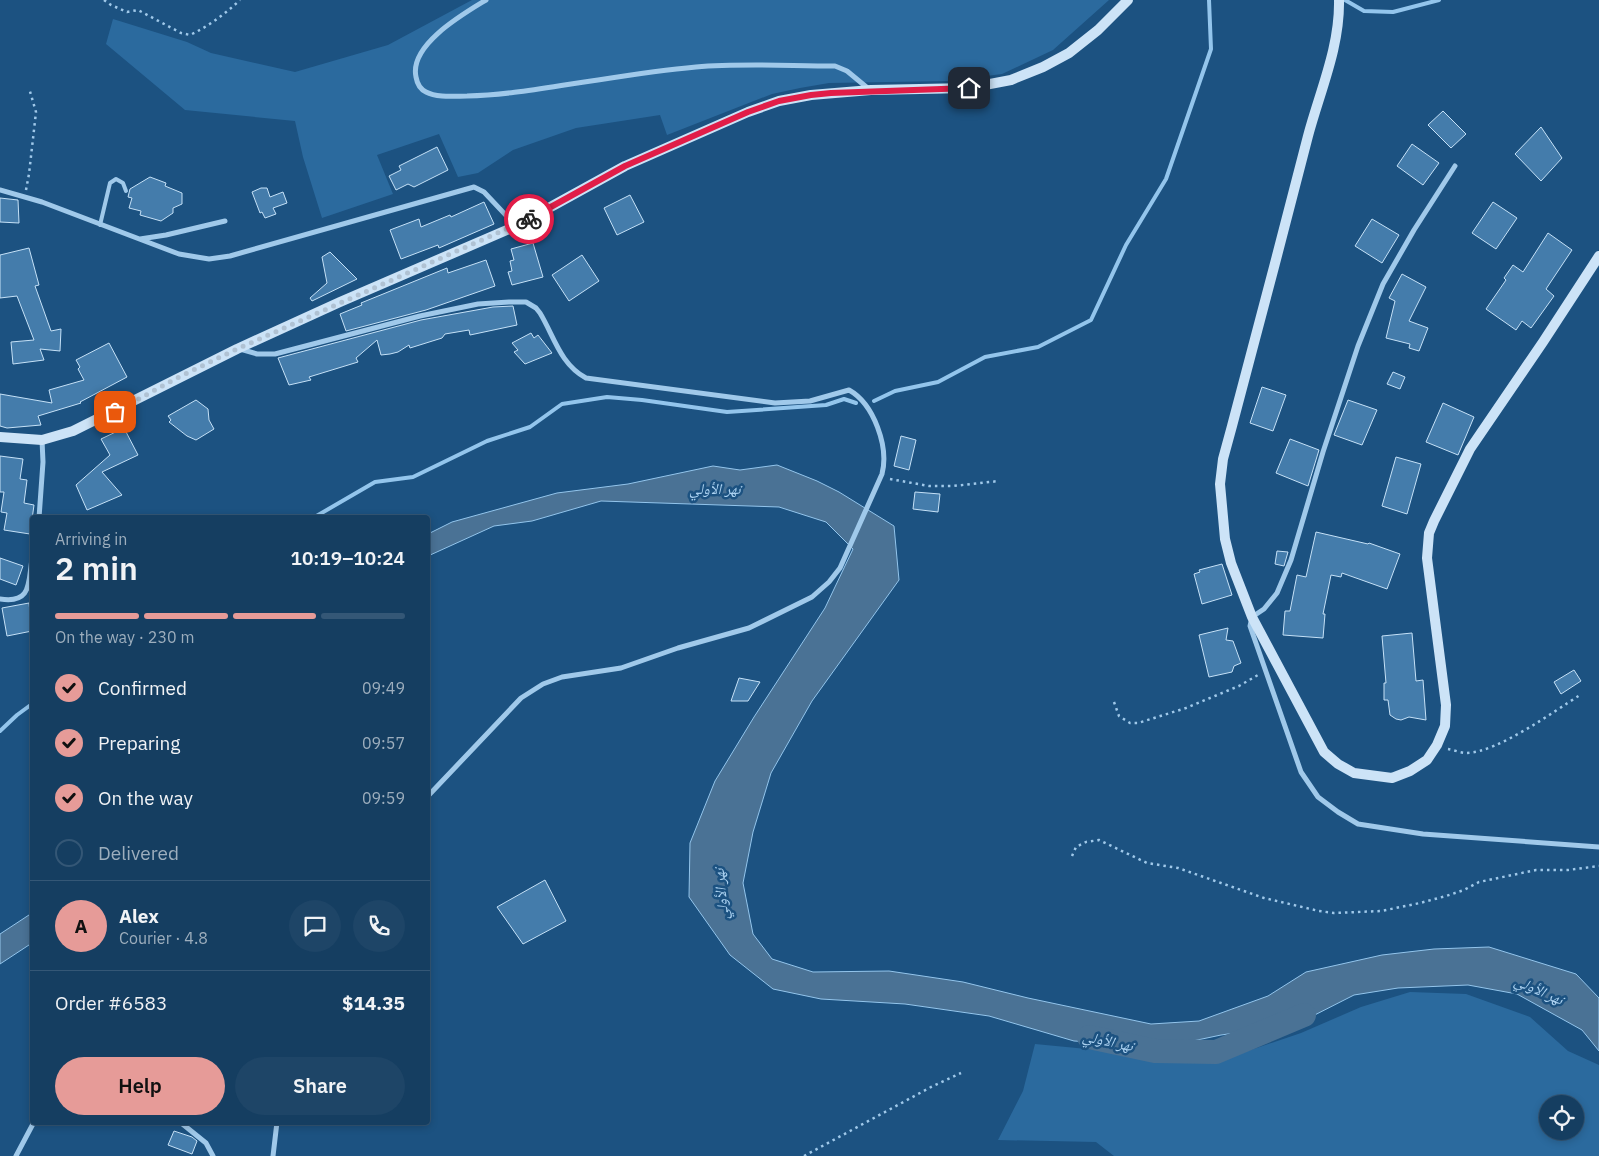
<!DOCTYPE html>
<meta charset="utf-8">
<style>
:root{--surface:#153e61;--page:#1e4567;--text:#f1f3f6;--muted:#9daebd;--line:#345776;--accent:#e69b98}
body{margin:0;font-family:"IBM Plex Sans","Noto Naskh Arabic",sans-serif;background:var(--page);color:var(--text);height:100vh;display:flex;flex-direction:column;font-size:19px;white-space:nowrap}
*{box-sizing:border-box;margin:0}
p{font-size:16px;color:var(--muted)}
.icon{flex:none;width:28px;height:28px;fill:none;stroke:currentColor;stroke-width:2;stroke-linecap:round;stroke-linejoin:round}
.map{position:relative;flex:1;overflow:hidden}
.sheet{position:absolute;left:30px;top:515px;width:400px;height:610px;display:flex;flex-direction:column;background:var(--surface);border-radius:5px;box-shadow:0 2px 8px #0003,0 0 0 1px var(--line)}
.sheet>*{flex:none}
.controls{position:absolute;left:1539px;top:1095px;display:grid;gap:10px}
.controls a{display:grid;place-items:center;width:45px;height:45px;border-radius:50%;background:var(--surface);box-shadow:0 2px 8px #0003,0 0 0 1px var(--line);font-size:25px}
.pin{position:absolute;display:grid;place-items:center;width:42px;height:42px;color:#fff;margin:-21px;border-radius:10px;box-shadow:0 2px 8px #0006}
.courier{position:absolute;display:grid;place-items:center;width:50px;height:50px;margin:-25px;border:4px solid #e11d48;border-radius:50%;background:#fff;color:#222;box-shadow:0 1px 6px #0007}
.overview em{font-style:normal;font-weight:600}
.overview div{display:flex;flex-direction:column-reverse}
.overview{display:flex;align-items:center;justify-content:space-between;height:85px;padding:0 25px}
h1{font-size:32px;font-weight:600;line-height:38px}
.bar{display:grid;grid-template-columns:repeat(4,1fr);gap:8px 5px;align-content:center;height:60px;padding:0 25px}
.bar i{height:6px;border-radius:4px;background:var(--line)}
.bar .selected{background:var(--accent)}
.bar p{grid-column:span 4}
.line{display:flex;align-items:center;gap:12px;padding:0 25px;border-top:1px solid var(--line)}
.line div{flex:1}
.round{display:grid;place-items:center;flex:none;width:52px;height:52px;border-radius:26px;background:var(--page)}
ol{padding:0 25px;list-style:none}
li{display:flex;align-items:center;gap:15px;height:55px}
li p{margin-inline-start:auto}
li .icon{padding:5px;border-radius:50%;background:var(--accent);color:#111;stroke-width:4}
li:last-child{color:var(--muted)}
li i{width:28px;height:28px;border:2px solid var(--line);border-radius:50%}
.action{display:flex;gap:10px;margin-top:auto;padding:10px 25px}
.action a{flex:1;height:58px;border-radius:30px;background:var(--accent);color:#111;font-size:20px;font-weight:600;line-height:58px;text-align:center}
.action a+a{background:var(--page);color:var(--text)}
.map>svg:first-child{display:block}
</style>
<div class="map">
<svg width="1599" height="1156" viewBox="0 0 1599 1156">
<rect width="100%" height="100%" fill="#1c5281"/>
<path fill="#2b6a9e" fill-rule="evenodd" d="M472,0H1109L1053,50L1002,74L947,81L829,83L800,88L772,94L667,135L660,115L576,128L513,150L478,173L458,177L439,134L377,155L393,194L322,218L303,157L295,121L185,110L106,44L113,19L187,42L211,53L295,72L388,45Z
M1410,992L1466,994L1530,1017L1568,1051L1599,1065V1156H1114L1096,1142L998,1140L1023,1091L1035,1044L1170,1057L1227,1058L1301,1033L1361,1007ZM1548,1104H1575V1131H1548Z"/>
<path fill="#4a7295" stroke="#93c5ec" d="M777,465L817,481L839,492L894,526L899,580L812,701L771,773L753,832L743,883L753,934L772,959L813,972L889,971L963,982L1028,998L1151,1024L1199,1021L1268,996L1306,972L1382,955L1434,949L1489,947L1576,974L1599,998V1051L1582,1030L1517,994L1468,985L1398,988L1354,995L1297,1024L1221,1035L1169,1046L1074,1041L989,1016L905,1004L821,999L773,989L730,955L689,897L690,843L715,781L754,717L825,608L853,549L826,522L779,507L601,501L532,521L494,526L428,556V534L452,522L557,493L628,484L713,466L740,470Z
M32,913V943L0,964V934Z"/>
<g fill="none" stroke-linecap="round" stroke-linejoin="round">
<path stroke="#93c5ec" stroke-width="4" d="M1345,0L1364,11L1393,12L1439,0
M874,401L895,391L938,382L985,357L1038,347L1091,320L1126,245L1166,179L1211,49L1209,0
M313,518L375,482L413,477L487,441L530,427L562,404L607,397L642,400L727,412L826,405L844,399L856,403
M0,731L17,715L32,704"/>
<path stroke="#4a7295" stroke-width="24" d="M1089,1037L1155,1051L1216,1052L1304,1015"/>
</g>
<path fill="#447cab" stroke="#c5e1f7" d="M1443,111L1466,134L1451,148L1428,125Z
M1541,127L1562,158L1541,181L1515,154Z
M1412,144L1439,163L1423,185L1397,166Z
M437,147L448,170L414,187L408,184L396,190L389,176L401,170L399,166Z
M150,177L166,183L165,186L182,193V204L173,208V213L161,221L140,215L141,211L129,208L132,198L128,197L130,189Z
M261,188H267L270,197L283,192L287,203L273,208L276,214L265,218L262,212L260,213L252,192Z
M630,195L644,222L617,235L604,208Z
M0,198L18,200L19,223L0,222Z
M484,202L494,224L439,248L438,245L401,259L390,230L419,219L421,227L450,215L451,217Z
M1493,202L1517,218L1496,249L1472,233Z
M1372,219L1399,235L1382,263L1355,246Z
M1548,233L1572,250L1546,289L1554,296L1531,328L1522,321L1516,330L1486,309L1506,280L1504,278L1513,265L1523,272Z
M533,243L543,277L512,285L508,272L512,271L510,261L514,260L511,249Z
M29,248L39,285L35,286L51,331L61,329L60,351L40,349L44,360L13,364L11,342L34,340L17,296L0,298V255Z
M330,252L357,279L312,301L310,298L327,283L322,257Z
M582,255L599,281L569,301L552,275Z
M486,260L495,286L426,310L346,331L340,314L362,305L361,303L447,268L448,273Z
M1402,274L1426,287L1409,321L1428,328L1419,351L1409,348L1410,344L1386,338L1395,301L1389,298Z
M513,306L517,325L470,335L469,330L445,334L442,338L410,348L409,345L398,352L390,354L381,355L377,340L356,358L358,362L309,377L311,380L289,385L278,358L421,320L493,307Z
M531,333L534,338L538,335L552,353L525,364L514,352L518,350L512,343Z
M109,343L127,377L80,402L81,403L38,416L41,425L7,428L0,426V394L52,403L49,390L84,380L78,369L80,367L76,360Z
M1393,372L1405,377L1400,389L1387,384Z
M1262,387L1286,395L1273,431L1250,423Z
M196,400L208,409L209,420L214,429L196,440L187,436L169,422L171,420L168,416Z
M1348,400L1377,410L1362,445L1334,435Z
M1443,403L1474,417L1458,455L1426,442Z
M124,428L138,455L102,472L122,495L87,510L76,485L110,455L101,439Z
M901,436L916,440L909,470L894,466Z
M1290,439L1319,450L1308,486L1276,473Z
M0,456L23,459L20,479L27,480L24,503L34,505L30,534L4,530L7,513L1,512L4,492H0Z
M1396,457L1421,464L1407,514L1382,506Z
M915,492L940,494L938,512L913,509Z
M1316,532L1368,544L1369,543L1400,554L1387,589L1342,573L1341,577L1331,575L1323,614H1325L1323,638L1283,635L1285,611H1290L1297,575L1306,577Z
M1277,551L1288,552L1284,566L1275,564Z
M0,558L23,566L16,585L0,579Z
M1222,564L1232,595L1202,604L1194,574L1200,572L1199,570Z
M29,603L32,631L7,636L2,608Z
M1228,628L1226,640L1233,641L1241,663L1234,666L1232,672L1209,677L1199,635Z
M1412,633L1416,681L1423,680L1426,720L1409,717L1401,720L1396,719L1390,715L1388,700H1384V683H1386L1382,636Z
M1574,670L1581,681L1561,694L1554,682Z
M739,678L760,682L748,701H731Z
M545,880L566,921L523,944L497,907Z
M174,1131L192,1137L197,1141L192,1154L168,1145Z"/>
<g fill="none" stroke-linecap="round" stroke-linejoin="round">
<path stroke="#a0c9ea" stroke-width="2.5" stroke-dasharray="2.5 4" stroke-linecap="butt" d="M104,0L111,5L127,12L138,10L181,33L190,35C209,26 225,14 240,0
M26,190L29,174L36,112L29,88
M890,479L929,486H953L999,481
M1114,702L1119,716L1130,723H1138L1186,708L1239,686L1258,675
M1448,749C1454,750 1461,753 1467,753C1498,752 1553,712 1580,695
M1072,856L1076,847L1086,842L1099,840L1147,863L1178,868L1264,898L1319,911L1334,913L1381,911L1420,903L1446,896L1464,890L1479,882L1536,870H1568L1599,866
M804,1156L931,1087L961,1073"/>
<path stroke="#a0c9ea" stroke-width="4" d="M100,225L110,183L116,179L123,183L126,191"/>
<path stroke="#a0c9ea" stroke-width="5" d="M486,0C463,14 409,45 416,77C417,83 420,89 426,92C437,98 455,96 467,96C512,95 554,86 598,80C630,75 663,70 696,67C742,63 789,66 835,66L847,71L870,90
M1455,166L1414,230L1383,284L1358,346L1323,452L1291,560L1277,593L1264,609L1252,617L1250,626L1301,772L1318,797L1338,812L1358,824L1423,834L1599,847
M0,190L42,202L179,254L209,259L230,256L474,187L484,192L516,226
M140,239L166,235L225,221
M240,349L257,354H275L420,316L478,304L509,302H526L536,308L540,313C554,336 560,364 586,378L775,403L810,401L849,390C874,404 889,447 882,474L840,568L829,582L812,597L749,628L678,648L621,668L562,677L543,684L521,698L428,796
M39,518L43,462L42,440
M0,599C32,604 28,583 32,559
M180,1122L206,1143L213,1156
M16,1156L34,1122
M273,1156L277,1122"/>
<path stroke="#cce3f7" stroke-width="10" d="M1339,0C1340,47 1320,91 1308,136C1283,233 1258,329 1232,426L1223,459L1220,484L1225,539L1231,563L1252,617L1324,752L1338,764L1354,773L1392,778L1410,771L1427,760L1437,745L1445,726L1446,705L1427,558L1429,533L1434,521L1470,449L1543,342L1599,256
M0,437L42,440L73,431L237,349L340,302L516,226L625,166L748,112L779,101L811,95L871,90L969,88L1011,80L1043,67L1069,53L1098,30L1128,0"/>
</g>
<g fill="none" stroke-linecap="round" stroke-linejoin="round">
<path stroke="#b0c2d3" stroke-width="5" stroke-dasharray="0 9" d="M115,412L177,378L237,349L529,219"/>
<path stroke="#e11d48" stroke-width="6" d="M529,219L625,166L748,112L779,101L811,95L831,93L969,88"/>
</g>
<g text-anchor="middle" stroke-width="5" stroke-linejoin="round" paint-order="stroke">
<g font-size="15" font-style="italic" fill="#acd2f1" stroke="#1c5281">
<text x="715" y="494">نهر الأولي</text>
<text transform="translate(721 894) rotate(-95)" y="5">نهر الأولي</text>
<text transform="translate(1539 990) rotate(24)" y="5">نهر الأولي</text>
<text transform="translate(1108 1041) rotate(12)" y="5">نهر الأولي</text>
</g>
</g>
</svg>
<div class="controls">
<a><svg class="icon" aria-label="locate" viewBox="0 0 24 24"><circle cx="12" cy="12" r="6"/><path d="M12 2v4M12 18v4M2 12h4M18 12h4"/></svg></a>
</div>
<div class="pin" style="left:115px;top:412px;background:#ea580c"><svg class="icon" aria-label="bag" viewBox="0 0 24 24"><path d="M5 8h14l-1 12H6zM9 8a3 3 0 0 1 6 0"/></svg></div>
<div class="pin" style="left:969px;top:88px;background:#1f2937"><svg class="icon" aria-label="home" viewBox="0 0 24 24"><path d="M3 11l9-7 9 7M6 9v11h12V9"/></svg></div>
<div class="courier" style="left:529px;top:219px"><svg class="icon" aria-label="bike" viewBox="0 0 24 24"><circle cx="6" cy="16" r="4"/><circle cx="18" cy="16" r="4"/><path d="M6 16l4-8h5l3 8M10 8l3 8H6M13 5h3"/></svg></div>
<section class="sheet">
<div class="overview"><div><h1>2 min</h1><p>Arriving in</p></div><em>10:19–10:24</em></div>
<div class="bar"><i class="selected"></i><i class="selected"></i><i class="selected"></i><i></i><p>On the way · 230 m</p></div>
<ol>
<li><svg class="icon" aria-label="check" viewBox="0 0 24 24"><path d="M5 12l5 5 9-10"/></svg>Confirmed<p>09:49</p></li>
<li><svg class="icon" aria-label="check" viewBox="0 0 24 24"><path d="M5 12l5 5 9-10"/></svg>Preparing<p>09:57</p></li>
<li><svg class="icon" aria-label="check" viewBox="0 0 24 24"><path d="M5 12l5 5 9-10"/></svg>On the way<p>09:59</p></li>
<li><i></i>Delivered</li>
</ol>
<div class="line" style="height:90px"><b class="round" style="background:var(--accent);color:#111">A</b><div><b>Alex</b><p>Courier · 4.8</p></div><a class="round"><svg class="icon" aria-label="chat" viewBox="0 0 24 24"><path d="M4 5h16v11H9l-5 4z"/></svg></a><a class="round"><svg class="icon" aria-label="phone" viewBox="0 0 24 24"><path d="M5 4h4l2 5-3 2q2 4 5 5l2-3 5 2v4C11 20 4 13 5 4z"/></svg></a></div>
<div class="line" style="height:65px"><div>Order #6583</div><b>$14.35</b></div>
<div class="action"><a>Help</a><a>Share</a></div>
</section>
</div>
